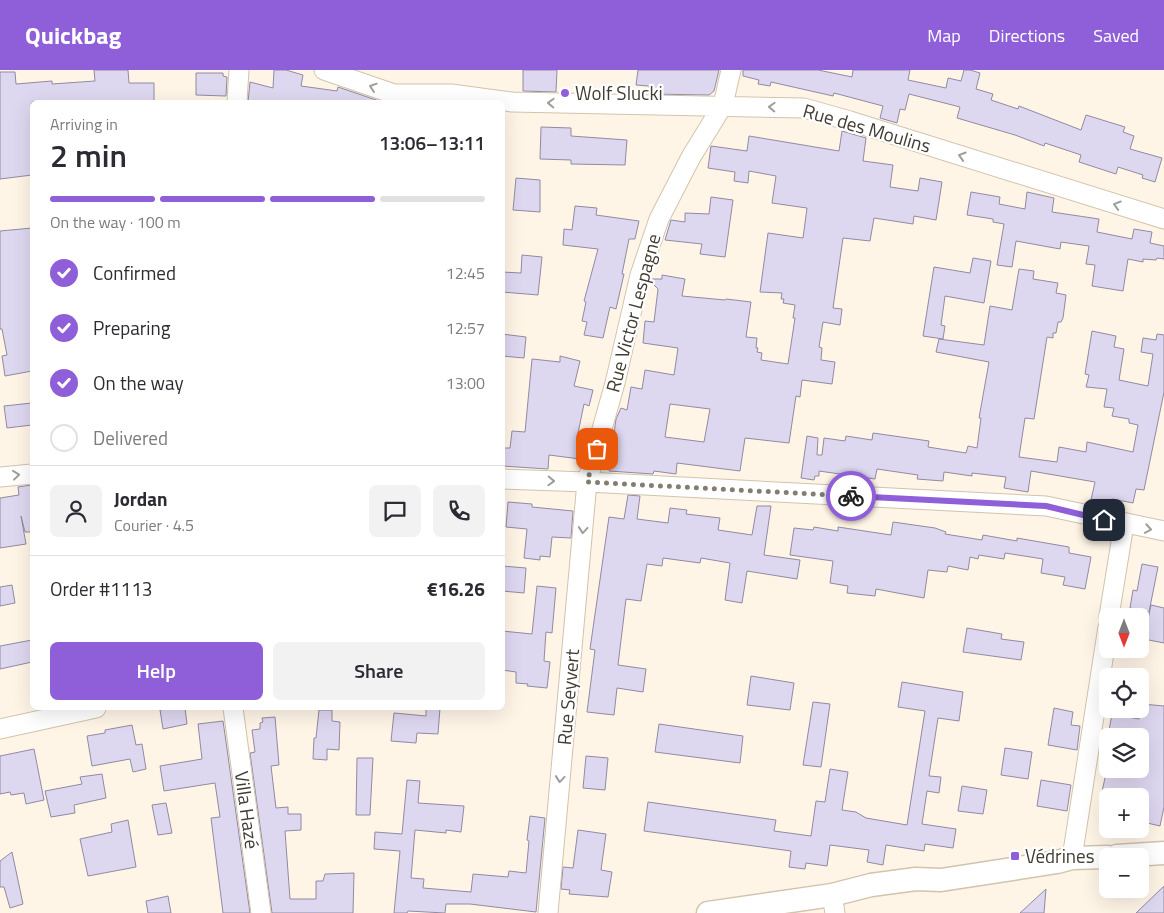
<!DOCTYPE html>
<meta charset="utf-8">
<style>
:root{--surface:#fff;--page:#f2f2f3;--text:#2b2b33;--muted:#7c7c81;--line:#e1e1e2;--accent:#8e5fd8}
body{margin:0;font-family:"Titillium Web",sans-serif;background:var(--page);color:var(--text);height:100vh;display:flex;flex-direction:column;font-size:19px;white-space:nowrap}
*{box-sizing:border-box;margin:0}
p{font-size:16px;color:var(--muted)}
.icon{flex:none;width:28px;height:28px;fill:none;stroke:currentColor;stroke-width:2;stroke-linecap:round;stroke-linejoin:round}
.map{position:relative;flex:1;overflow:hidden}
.sheet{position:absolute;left:30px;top:30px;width:475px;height:610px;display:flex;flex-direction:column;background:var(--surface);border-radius:8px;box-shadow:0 5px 20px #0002}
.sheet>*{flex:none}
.needle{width:32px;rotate:180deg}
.tools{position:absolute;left:1099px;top:538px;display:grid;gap:10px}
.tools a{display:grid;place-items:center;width:50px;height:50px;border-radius:8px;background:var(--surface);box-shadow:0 5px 20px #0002;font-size:25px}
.pin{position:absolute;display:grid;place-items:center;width:42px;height:42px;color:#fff;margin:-21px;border-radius:10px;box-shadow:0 2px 8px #0006}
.courier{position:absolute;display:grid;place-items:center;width:50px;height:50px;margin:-25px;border:4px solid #8e5fd8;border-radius:50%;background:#fff;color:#222;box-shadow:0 1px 6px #0007}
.overview em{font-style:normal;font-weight:600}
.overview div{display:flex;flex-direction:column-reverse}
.overview{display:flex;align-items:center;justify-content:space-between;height:85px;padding:0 20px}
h1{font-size:32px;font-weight:600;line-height:38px}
.bar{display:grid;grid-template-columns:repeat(4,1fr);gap:8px 5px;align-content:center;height:60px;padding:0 20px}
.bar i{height:6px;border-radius:4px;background:var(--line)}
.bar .current{background:var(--accent)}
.bar p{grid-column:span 4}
.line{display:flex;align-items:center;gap:12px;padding:0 20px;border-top:1px solid var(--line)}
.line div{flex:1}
.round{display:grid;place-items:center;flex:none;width:52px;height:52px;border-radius:8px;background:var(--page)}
ol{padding:0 20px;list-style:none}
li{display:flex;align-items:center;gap:15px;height:55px}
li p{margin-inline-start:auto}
li .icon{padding:5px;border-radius:50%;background:var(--accent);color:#fff;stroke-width:4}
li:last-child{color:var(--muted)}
li i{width:28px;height:28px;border:2px solid var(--line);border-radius:50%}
.action{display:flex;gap:10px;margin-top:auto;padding:10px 20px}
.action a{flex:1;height:58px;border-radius:8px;background:var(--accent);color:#fff;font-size:20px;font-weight:600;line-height:58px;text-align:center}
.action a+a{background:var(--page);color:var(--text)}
header{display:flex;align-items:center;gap:30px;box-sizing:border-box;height:70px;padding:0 25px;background:var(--accent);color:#fff}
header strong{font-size:24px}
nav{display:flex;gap:28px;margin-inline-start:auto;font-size:18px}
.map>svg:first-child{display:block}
</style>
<header>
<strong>Quickbag</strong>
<nav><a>Map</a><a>Directions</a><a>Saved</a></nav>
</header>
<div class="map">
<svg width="1164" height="843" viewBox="0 0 1164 843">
<rect width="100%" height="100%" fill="#fff5e7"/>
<path fill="#ded7f0" stroke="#918aa2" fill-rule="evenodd" d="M94,0H128L129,13H154V32H32V105L0,109V2H15L16,14L52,11V14L95,11Z
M274,0H286L303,5L301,16L337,21L338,17L382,32H248L250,12L273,18Z
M523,0H557L556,22L523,21Z
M638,0H719L714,21L709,25L649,24V16L636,15Z
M743,0H818L852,7L853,0H910L908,10L946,18L948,8L961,11L964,0H970L980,3L976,19L993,24L991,30L1018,39L1019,36L1081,60L1086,45L1125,57L1123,62L1134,66L1130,79L1162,88L1155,112L1142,108L1143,105L1118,97L1116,104L1079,92L1081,85L1045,73L1044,76L1015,65L957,48L960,37L909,24L905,40L900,39L897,53L880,48L883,36L834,23L833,26L771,12L770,16L758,14L759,10L743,6Z
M196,3H223V6L227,7L226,26L196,25Z
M541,57L571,58V66L627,70L625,95L571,94V90L540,89Z
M842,61L866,68L863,91L893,95L890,117L918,121L920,108L942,112L936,150L914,146L913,154L874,148L870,171L843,168L833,238L842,239L840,255L823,252L819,277L822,278L821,290L835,292L832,314L802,310L800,327L796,326L789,373L745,368L740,401L677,393L676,404L654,401L653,404L609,401L616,349L621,338L627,340L631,317L642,319L645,300L674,305L678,278L643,273L645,251L654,252L658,219L650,211L651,209H662V205L685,209L682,226L725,230L726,229L751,232L746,267L757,268L756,278H758L757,282L762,283L761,290L788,294L795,248H793L795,235L783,233L784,229H781L782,223L760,222L768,163L803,168L807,138L772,133L776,106L749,101L748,113L734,111L735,102L708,98L711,76L747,81L749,66L839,81ZM670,334L710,339L704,372L665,367Z
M516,108L540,110V142L513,140Z
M971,122L1000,127L999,134L1025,139L1027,122L1054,128L1052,142L1099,149L1097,162L1132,169L1134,159L1152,162L1150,173L1164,176V189L1157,188L1156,190L1143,189V192L1128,189L1123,221L1092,216L1095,195L1086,194L1089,176L1061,172L1060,179L1016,171L1012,197L997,195L1004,154L993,152V149L967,145Z
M711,127L733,130L725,187L700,184L702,174L665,170L671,150L685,152V143L709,144Z
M575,136L597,138L596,145L639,151L635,169H629L622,204H624L616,239L610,237L603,268L584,265L587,252L582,251L586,232L584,231L598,179L563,175L564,159L572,160Z
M32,158V301L5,306L2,286L7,285L2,259H0V161Z
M522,185L542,187L538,225L502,222V202L521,203Z
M973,188L991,191L984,233L945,226L941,255L945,256L943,269L923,266L934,197L970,203Z
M1019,199L1034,201L1033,209L1058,213L1056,223L1066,225L1063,248L1061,252H1058L1056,263H1053V268L1047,267L1034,349L1025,348L1019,387L1057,392L1059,377L1086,382L1087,372L1133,382L1138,355L1129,353V349L1112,346L1114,338L1104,337L1107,319L1086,317L1089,305L1085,304L1092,261L1116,266L1114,277L1124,279L1119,310L1148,316L1153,284L1141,282L1143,268L1156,270L1157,264L1164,265V322L1144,420L1136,419L1133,433L1112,429V434L1091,430L1095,412L1031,401L1028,422L1004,418L1006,407L972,403V406L944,402L943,411L917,409L918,405L877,399L875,409L819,401V406H815L814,410L801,408L807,366L818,368L817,385H822L824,368L845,371L846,366L872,370L873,363L929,371L928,377L966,383L968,376L977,378L981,348H979L989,292L936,282L939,269L984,275L990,236L1012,240Z
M502,264L526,267L524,288L502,286Z
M560,286L580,291L574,316L593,320L589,336L584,334L577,368H582L580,389L549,385L548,399L502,396L504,378H510L512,361L525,362L532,289L560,292Z
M32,333V355L7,358L4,336Z
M32,415V462H25L21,446L26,474L0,478V428L19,425L18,417Z
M628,425L640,426L637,449L668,453L670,438L687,440L686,444L720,448L718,460L752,465L757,436H771L764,485L800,490L797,509L747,501L742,533L725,530L730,493L701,488L700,493L663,488L662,496L647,494L641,531L626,529L618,595L646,599L643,622L617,618L614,645L587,642L595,580L590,579L609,447L624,449Z
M508,432L532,434V437L573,441L571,468L552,467L550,487L540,486V490L524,488L527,459L506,457Z
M893,452L935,458L946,462L945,464L982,470L983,465L1017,471V468L1069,477V483L1091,487L1085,519L1063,515L1065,507L1041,503L1043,489L1005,483L1004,489L979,485L978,489L970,487L968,500L948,496L947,502L928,500L924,528L876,519L875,526L847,523L848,516L830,513L833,491L790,485L794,458L813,460L814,457L838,461V457L891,465Z
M1142,494L1158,497L1149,542L1130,538L1133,520L1137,521Z
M502,496L526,498L524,523L502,521Z
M12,515L15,533L0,536V517Z
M537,516L556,518L552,563L546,562L545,576L544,591L550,592L547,618L527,616L528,614L516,613V602L502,600V561L532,564Z
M1151,535L1164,538V573L1144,569Z
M967,558L1002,564L1001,569L1024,572L1021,590L963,582Z
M32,570V592L0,599V576Z
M751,606L794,613L790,640L747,635Z
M902,612L963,622L959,651L938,648L929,706L941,707L939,723L927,721L922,754L956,759L953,778L925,774L924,781L886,775L883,795L867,792L869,780L830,775L827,796L806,793L805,799L789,797L791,781L644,761L648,732L776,750L774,761L811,766L816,731L825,732L830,699L848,702L842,740L856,742L866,748L907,755L925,641L898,637Z
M813,632L830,634L821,697L803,695Z
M1142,634L1164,636V737L1160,756L1143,752L1145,743L1140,742V726H1101L1107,699H1140V666H1108L1112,644L1139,649Z
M172,638H185L187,654L163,659L160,640Z
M426,638H440L438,664L417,663L416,673L391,671L394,643L426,646Z
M1054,638L1073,642L1071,655L1080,656L1077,680L1048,675Z
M319,640H332V651L340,652L339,680L327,679V690L313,689L314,668H316Z
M275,647L279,695L271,696L276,738L288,737V744H301V760L285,761L290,829H316V811H323L325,804L354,803L353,843H272L250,683L255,682L252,660L260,659V653L263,652L262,648Z
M223,651L226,672L250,843H223L211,748L220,747L215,713L164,721L160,696L202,689L198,654Z
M659,654L743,666L740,693L655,682Z
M132,655L136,675L142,674L146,699L133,702L130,689L92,696L87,666L105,663V660Z
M1005,678L1032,682L1028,709L1001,705Z
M34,679L44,730L26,734L24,723L11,725L10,722L0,724V686Z
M586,686L608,688L605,720L583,718Z
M357,688H373L370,745H356Z
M102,704L106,728L74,735L75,743L51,747L45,721L82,714L80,707Z
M407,710L420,711L418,733L464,736L461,762L446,760V763L415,760L411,808L424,809L423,818L471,822L473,804L508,807L509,801L526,803L529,771L527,770L530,746L545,748L536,842L470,834H446L445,843L408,841L407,843H394L400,781L374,779L375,762L402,764Z
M1041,710L1071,715L1067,741L1037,736Z
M962,716L987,720L983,744L958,741Z
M166,733L172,763L158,765L152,735Z
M128,750L136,797L88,806L80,769L112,762L111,754Z
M578,760L606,764L601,800L612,802L608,827L569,824L570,820L561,819L563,797L573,798Z
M12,782L23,834L10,838L4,817H0V791Z
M1164,816V843H1136Z
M1046,819L1044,843H1020Z
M168,826L171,843H148L146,831Z"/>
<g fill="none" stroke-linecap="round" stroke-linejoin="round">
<defs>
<path id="minor" d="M324,0L394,24H451L512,32L804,38L850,51L1164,149
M237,32L239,0
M0,407L32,404
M502,409L587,412L1046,436L1164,461
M1109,546L1124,454
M233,638L261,843
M0,659L96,638
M1072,788L1108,557
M832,825L835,843
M548,843L587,412L615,313L640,205L659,149L691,87L723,35L731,0"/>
<path id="tertiary" d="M1117,786L1164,783
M708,843L832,825L871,815L916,809L941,810L1057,792L1072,788L1108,787"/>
</defs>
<use href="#minor" stroke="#d2c3ac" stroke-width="21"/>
<use href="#tertiary" stroke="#d2c3ac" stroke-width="25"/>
<use href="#minor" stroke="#fff" stroke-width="19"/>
<use href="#tertiary" stroke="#fff" stroke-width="22"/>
</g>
<defs><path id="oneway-chevron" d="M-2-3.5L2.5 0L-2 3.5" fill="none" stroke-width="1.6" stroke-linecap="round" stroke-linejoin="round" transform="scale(1.25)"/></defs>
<g stroke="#a09e98">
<use href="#oneway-chevron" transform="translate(373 17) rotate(-161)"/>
<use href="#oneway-chevron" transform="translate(551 33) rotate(-178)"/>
<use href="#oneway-chevron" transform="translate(772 37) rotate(-178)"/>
<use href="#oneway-chevron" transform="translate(962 86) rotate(-163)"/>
<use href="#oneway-chevron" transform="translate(1117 135) rotate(-163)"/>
<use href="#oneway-chevron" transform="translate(16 405) rotate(-6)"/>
<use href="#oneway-chevron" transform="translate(551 411) rotate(2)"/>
<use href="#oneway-chevron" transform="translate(1148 459) rotate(10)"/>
<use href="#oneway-chevron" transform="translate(583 460) rotate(95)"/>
<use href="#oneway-chevron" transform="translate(560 709) rotate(95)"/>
</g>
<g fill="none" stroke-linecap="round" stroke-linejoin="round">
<path stroke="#847d71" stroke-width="5" stroke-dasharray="0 9" d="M597,379L587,412L851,426"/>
<path stroke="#8e5fd8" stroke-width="6" d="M851,426L1046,436L1104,450"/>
</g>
<g fill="#8e5fd8" stroke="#fff" stroke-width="2">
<circle cx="565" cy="23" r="5"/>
<rect x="1010" y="781" width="10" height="10" rx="2.5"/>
</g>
<g text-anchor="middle" stroke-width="4.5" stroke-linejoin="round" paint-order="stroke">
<g font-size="19" fill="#423c32" stroke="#fff" text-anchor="start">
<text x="575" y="30">Wolf Slucki</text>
<text x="1025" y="793">Védrines</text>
</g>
<g font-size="19" fill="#423c32" stroke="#fff">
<text transform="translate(867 58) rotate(16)" y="7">Rue des Moulins</text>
<text transform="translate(633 243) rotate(-75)" y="7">Rue Victor Lespagne</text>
<text transform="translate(568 627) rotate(-85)" y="7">Rue Seyvert</text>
<text transform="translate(247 740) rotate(82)" y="7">Villa Hazé</text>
</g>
</g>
</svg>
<div class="tools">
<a><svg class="needle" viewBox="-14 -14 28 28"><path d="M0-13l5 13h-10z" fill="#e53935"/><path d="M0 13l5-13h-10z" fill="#7c7c81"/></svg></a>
<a><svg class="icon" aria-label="locate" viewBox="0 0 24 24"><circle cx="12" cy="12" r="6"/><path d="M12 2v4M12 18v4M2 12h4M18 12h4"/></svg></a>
<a><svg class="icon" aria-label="layers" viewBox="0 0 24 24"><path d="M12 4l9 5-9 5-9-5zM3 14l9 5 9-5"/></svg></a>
<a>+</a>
<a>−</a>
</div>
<div class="pin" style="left:597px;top:379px;background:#ea580c"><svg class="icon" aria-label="bag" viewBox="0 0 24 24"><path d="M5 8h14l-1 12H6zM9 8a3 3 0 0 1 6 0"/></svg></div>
<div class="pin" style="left:1104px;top:450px;background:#1f2937"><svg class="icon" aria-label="home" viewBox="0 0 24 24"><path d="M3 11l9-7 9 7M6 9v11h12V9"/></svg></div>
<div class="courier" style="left:851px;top:426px"><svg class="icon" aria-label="bike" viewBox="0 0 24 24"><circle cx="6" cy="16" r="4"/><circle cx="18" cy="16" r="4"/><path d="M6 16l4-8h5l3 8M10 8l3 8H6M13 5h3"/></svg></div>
<section class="sheet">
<div class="overview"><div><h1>2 min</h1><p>Arriving in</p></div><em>13:06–13:11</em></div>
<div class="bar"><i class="current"></i><i class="current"></i><i class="current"></i><i></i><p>On the way · 100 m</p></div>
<ol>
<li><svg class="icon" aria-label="check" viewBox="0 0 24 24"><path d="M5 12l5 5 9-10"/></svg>Confirmed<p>12:45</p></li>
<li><svg class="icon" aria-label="check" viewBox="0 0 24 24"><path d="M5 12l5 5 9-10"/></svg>Preparing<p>12:57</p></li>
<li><svg class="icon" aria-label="check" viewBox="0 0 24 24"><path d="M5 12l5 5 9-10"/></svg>On the way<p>13:00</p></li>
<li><i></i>Delivered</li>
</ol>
<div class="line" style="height:90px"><a class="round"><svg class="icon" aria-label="person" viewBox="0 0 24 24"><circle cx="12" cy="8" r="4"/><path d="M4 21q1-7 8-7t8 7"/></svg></a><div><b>Jordan</b><p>Courier · 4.5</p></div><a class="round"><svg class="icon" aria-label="chat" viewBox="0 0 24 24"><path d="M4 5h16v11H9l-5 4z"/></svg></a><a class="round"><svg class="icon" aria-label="phone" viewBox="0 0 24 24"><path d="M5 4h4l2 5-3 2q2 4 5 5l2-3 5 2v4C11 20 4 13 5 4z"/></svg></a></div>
<div class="line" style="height:65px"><div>Order #1113</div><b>€16.26</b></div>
<div class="action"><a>Help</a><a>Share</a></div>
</section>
</div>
